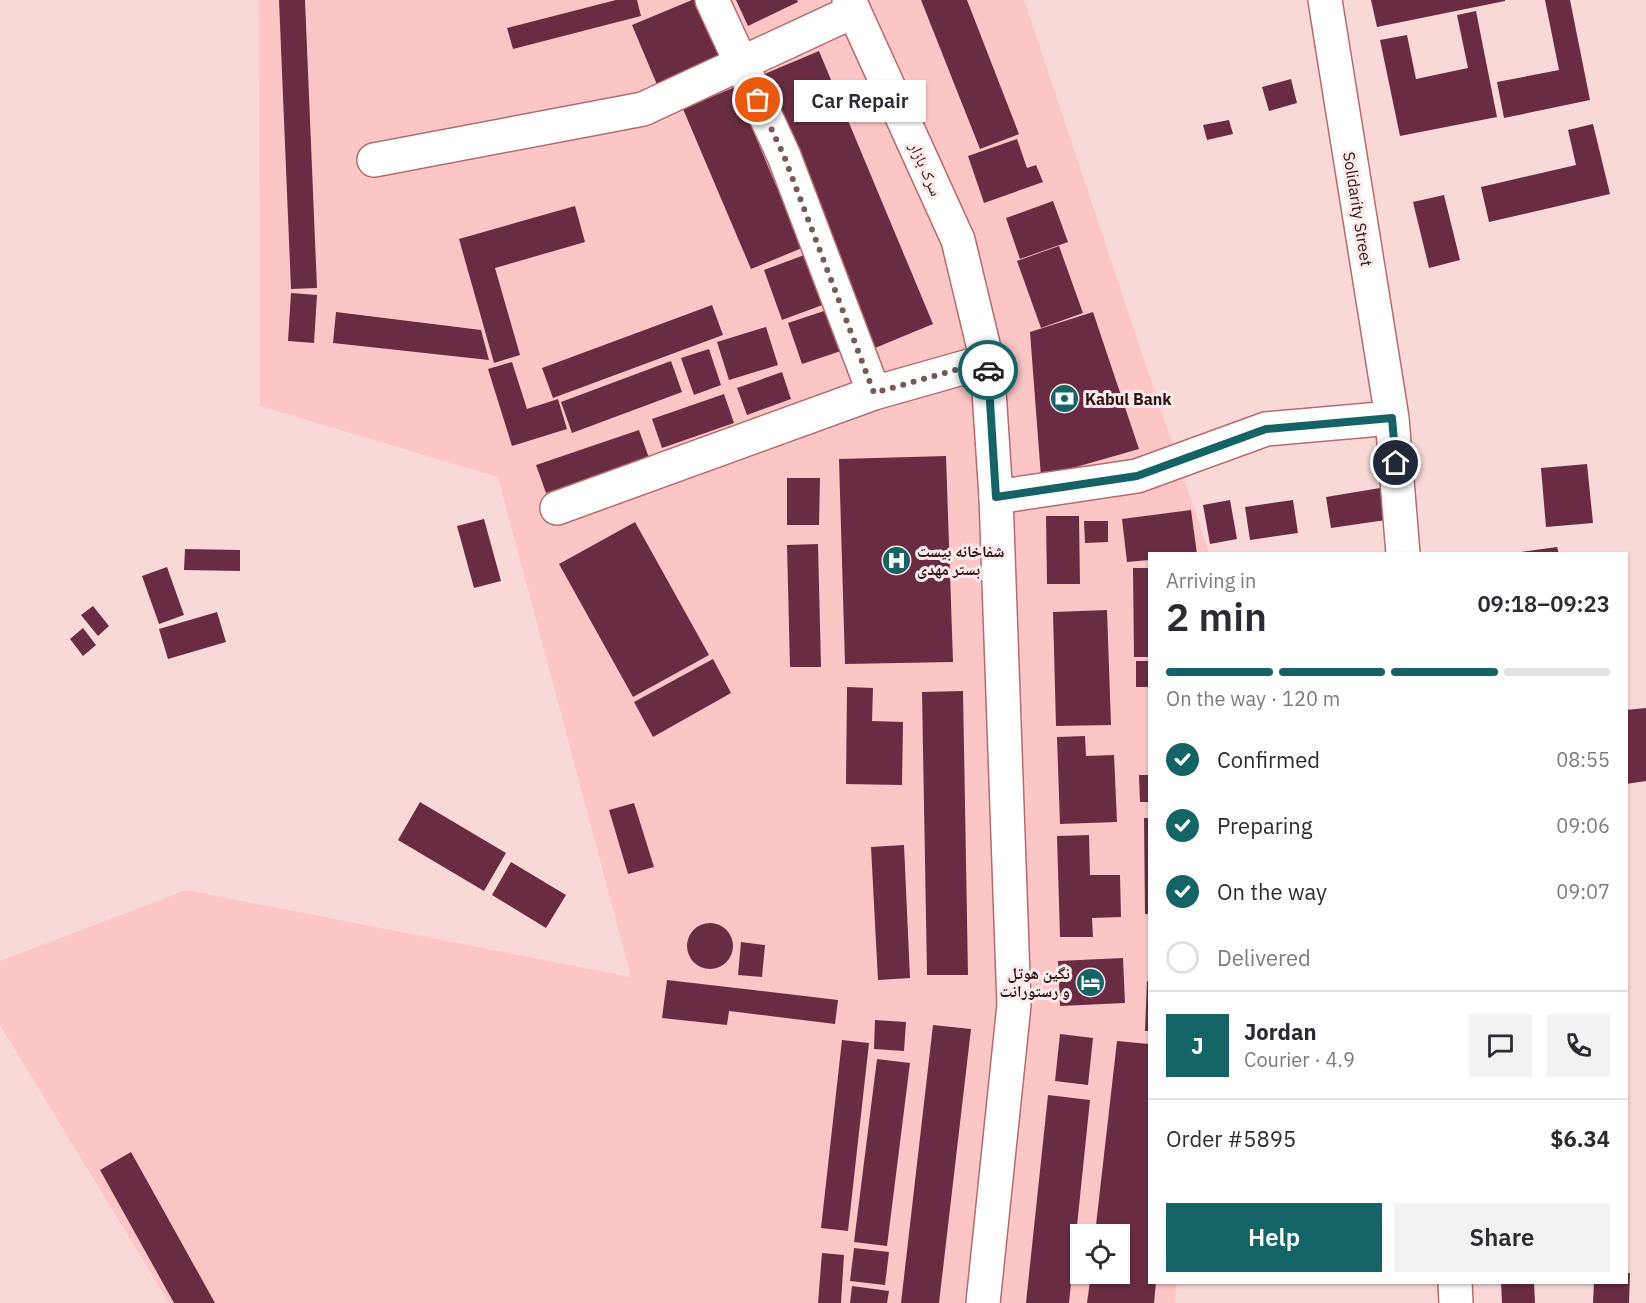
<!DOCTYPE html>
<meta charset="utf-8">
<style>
:root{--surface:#fff;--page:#f2f2f3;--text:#2b2b33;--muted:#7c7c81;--line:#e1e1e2;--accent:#146466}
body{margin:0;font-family:"IBM Plex Sans","Noto Naskh Arabic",sans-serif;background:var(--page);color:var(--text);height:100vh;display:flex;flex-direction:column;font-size:22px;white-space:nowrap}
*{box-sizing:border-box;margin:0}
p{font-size:20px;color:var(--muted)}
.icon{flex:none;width:33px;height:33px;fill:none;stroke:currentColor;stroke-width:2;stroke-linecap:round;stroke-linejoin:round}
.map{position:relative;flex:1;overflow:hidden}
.drawer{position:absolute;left:1148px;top:552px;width:480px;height:732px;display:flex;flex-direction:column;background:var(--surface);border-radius:0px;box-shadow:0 2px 4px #0004}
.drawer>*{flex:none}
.controls{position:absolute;left:1070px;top:1224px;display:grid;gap:12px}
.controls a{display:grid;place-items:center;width:60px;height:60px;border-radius:0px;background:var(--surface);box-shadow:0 2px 4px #0004;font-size:30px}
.pin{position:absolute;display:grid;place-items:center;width:51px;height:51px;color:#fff;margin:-26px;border:3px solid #fff;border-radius:50%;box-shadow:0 2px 6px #0007}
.courier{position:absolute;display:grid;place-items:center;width:60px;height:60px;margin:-30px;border:4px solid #146466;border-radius:50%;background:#fff;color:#222;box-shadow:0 2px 8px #0007}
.bubble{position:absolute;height:42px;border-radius:0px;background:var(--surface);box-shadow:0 2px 4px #0004;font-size:20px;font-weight:600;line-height:42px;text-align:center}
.headline em{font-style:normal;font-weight:600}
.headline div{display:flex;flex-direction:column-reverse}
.headline{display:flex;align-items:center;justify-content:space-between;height:102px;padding:0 18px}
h1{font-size:39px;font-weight:600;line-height:45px}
.bar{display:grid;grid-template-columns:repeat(4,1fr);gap:9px 6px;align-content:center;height:72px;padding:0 18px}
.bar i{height:8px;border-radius:4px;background:var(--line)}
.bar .current{background:var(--accent)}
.bar p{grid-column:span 4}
.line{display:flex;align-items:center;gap:15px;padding:0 18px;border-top:2px solid var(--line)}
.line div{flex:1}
.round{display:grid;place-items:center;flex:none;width:63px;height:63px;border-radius:0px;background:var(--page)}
ol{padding:0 18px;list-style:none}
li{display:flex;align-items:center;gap:18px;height:66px}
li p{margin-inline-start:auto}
li .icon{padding:6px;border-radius:50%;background:var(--accent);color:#fff;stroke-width:4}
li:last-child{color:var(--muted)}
li i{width:33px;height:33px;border:3px solid var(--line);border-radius:50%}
.cta{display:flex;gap:12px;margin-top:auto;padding:12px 18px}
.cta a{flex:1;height:69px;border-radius:0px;background:var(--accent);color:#fff;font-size:24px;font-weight:600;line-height:69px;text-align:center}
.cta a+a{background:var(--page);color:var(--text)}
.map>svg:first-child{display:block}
</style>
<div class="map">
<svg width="1646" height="1303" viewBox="0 0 1646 1303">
<rect width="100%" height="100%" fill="#f9d9d8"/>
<path fill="#fcc6c7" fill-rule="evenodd" d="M259,0H1024L1209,553L1149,554V1282L1176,1283L1175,1303H169L0,1025V961L186,890L631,977L498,477L260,406ZM1080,1234H1119V1274H1080Z"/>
<path fill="#692c43" d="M279,0H305L317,288L291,289Z
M616,0H637L641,16L513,49L507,28Z
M692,0H696L722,61L658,87L632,25Z
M736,0H797L798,2L748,26Z
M921,0H967L1019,134L980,149Z
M1371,0H1505V1L1377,27Z
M1545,0H1570L1590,100L1504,118L1497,82L1559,70Z
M1476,11L1497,117L1400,136L1380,40L1407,35L1416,79L1468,68L1457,15Z
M819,51L933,324L875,348L762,75Z
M1291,79L1297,103L1269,111L1262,87Z
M735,87L802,248L751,269L683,109Z
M1229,120L1233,134L1207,140L1203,125Z
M1593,124L1610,194L1489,222L1481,187L1576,165L1568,130Z
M1017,139L1027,168L1036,165L1043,182L984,203L968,156Z
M1444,195L1460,260L1429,268L1413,202Z
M1053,201L1068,242L1020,259L1006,218Z
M575,206L585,242L495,268L520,355L494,363L459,239Z
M1059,246L1083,313L1041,328L1017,261Z
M807,254L825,304L782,320L764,270Z
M291,293L317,295L314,343L288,341Z
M712,305L723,335L553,398L542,368Z
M830,309L844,350L802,364L788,323Z
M336,312L481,330L489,360L333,343Z
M1093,312L1139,449L1041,477L1030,332Z
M766,327L778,365L729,380L717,342Z
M709,349L721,385L694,395L681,358Z
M671,361L682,392L572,433L561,402Z
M512,362L527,409L558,399L567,429L512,446L488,369Z
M782,372L791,399L747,415L737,388Z
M724,394L734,423L662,448L652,419Z
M639,430L649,458L546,493L536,465Z
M946,456L953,662L845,664L839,459Z
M1587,464L1593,523L1546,527L1541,468Z
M787,478H820L819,525H787Z
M1380,488L1386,520L1331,528L1326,497Z
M1230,500L1237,539L1210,544L1203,505Z
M1293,500L1298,533L1250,540L1245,507Z
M1191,510L1197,554H1149V560L1127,562L1122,519Z
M1046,516H1079L1080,584H1047Z
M484,519L501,581L474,588L457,526Z
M1084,521H1108V542L1085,543Z
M635,522L709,655L633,697L559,564Z
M818,544L821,667H790L787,545Z
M1557,547L1559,554H1521V552Z
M185,549L240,550V571L184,570Z
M167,567L184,615L159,624L142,576Z
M1133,568H1149V657H1134Z
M93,606L109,626L98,636L81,615Z
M1107,610L1111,725L1056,726L1053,612Z
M217,612L226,642L168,659L159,629Z
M83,628L96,645L83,656L70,639Z
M713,659L731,693L653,737L634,702Z
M1136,661H1149V687H1136Z
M847,687L873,688L872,721L903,722L902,785L846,784Z
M963,691L968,975H927L922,692Z
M1646,708V781L1626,784V710Z
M1085,736L1086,756L1114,755L1117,822L1060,824L1057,737Z
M1139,775H1149V802H1140Z
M420,802L506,853L484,891L398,840Z
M634,803L654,867L628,874L609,810Z
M1144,818H1149V914H1145Z
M1089,835L1090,875H1120L1121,917L1092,918L1093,937H1060L1057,836Z
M904,845L910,978L878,980L871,847Z
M511,862L566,895L546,928L492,895Z
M687 946a23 23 0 1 1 46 0a23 23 0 1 1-46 0Z
M741,942L765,945L762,977L738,975Z
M1123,958L1125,1003L1060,1006L1058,961Z
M667,980L838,1000L835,1024L729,1011L727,1025L662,1018Z
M1147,981H1149V1031H1145Z
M875,1020L906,1022L904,1051L874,1049Z
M933,1025L971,1029L939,1303H901Z
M1060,1034L1093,1038L1088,1085L1055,1081Z
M842,1040L869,1043L848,1231L821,1228Z
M1117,1041L1149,1044V1282H1156L1154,1303H1087L1091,1274H1119V1234H1095Z
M877,1059L910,1063L887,1246L854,1242Z
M1048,1095L1090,1100L1069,1303H1026Z
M131,1152L215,1303H174L100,1170Z
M854,1248L889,1252L885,1285L850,1281Z
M822,1253L844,1255L841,1303H818Z
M1626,1273H1630L1629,1303H1593L1594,1282H1626Z
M1501,1282H1534L1535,1303H1502Z
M852,1286L889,1291L887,1303H850Z"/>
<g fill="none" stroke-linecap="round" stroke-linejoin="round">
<defs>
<path id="minor" d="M712,0L784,156L874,393
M1325,0L1392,418
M374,160L643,109L854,11
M996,497L1137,476L1266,429L1392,418L1403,554
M557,508L874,393L987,361
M1455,1282L1456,1303"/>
<path id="major" d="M849,0L958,240L987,361L996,497L1014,1005L983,1303"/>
</defs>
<use href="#minor" stroke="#b46c6e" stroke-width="36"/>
<use href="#major" stroke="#b46c6e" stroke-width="36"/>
<use href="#minor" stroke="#fff" stroke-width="33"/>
<use href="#major" stroke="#fff" stroke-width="33"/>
</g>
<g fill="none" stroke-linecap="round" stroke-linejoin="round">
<path stroke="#765959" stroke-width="6" stroke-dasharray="0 10.8" d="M758,100L784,156L874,393L987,361L988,370"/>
<path stroke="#146466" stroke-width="8" d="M988,370L996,497L1137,476L1266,429L1392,418L1396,463"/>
</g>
<defs>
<symbol id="bank-disc" viewBox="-11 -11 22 22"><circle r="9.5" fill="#146466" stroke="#fbeaea"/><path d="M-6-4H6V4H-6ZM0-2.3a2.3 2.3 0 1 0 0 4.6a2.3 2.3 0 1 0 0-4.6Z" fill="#fff"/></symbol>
<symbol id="hospital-disc" viewBox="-11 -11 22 22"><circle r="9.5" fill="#146466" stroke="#fbeaea"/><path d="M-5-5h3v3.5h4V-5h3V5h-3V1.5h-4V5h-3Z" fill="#fff"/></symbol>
<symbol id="hotel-disc" viewBox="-11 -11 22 22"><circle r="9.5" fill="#146466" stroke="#fbeaea"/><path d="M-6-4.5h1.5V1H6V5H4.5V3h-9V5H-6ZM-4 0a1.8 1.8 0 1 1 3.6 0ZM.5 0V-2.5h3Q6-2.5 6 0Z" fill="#fff"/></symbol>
</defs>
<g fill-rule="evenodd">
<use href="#bank-disc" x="1048" y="382" width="33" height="33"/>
<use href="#hospital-disc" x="880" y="544" width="33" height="33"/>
<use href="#hotel-disc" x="1074" y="966" width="33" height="33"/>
</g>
<g text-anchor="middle" stroke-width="6" stroke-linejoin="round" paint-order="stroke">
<g font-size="16" fill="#301415" stroke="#fbeaea">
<text transform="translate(926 169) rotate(66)" y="6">سرک بازار</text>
<text transform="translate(1358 209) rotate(81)" y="6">Solidarity Street</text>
</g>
<g font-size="16" font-weight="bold" fill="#301415" stroke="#fbeaea" text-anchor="start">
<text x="1085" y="405">Kabul Bank</text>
<text x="917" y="557">شفاخانه بیست<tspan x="917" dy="18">بستر مهدی</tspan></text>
<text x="1070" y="979" text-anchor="end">نگین هوتل<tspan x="1070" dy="18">و رستورانت</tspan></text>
</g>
</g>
</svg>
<div class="controls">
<a><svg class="icon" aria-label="locate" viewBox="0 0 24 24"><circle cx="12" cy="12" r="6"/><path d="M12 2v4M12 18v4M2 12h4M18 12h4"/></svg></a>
</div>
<div class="pin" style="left:758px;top:100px;background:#ea580c"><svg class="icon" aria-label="bag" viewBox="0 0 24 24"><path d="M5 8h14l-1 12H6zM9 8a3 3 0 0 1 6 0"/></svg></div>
<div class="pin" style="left:1396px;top:463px;background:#1f2937"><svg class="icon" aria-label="home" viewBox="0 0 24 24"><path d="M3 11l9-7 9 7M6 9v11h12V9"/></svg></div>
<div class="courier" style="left:988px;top:370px"><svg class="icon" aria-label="car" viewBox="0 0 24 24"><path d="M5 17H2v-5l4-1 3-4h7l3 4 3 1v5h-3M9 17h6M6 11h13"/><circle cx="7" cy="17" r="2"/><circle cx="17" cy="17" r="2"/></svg></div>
<div class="bubble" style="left:794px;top:80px;width:132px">Car Repair</div>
<section class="drawer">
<div class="headline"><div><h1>2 min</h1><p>Arriving in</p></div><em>09:18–09:23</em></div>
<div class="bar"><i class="current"></i><i class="current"></i><i class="current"></i><i></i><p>On the way · 120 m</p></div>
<ol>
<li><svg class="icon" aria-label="check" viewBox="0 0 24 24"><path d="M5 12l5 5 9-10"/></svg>Confirmed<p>08:55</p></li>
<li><svg class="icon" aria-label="check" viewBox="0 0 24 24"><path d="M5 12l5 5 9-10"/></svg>Preparing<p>09:06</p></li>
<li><svg class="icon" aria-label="check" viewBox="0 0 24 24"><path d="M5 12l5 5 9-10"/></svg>On the way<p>09:07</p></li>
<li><i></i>Delivered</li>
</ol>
<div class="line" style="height:108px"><b class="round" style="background:var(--accent);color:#fff">J</b><div><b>Jordan</b><p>Courier · 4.9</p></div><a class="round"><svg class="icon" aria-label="chat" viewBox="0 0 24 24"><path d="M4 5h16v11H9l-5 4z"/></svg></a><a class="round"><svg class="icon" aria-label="phone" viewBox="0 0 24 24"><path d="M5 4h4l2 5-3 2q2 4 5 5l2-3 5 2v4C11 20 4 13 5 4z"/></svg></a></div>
<div class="line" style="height:78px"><div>Order #5895</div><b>$6.34</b></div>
<div class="cta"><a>Help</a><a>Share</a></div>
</section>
</div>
